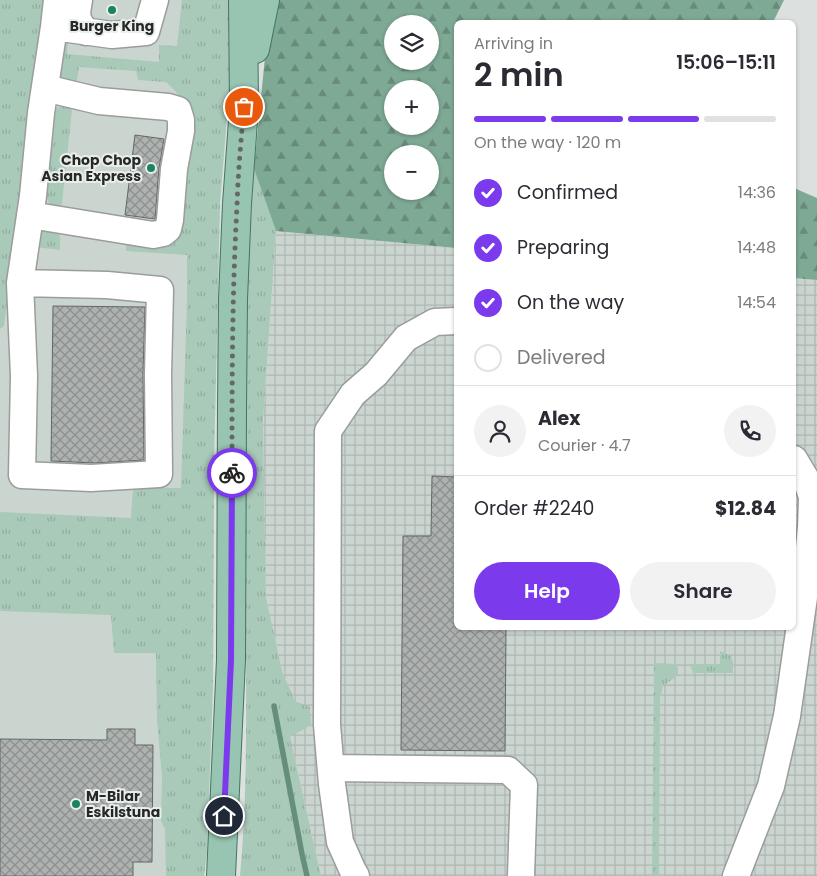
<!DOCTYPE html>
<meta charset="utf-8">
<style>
:root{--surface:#fff;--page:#f2f2f3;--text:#2b2b33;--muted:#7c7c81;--line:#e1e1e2;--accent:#7c3aed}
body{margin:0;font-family:Poppins,sans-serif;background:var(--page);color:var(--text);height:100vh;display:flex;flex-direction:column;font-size:19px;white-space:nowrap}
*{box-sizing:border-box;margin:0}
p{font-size:16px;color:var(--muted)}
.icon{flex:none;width:28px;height:28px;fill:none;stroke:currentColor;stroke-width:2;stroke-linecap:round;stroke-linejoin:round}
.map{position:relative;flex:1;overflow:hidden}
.panel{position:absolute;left:454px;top:20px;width:342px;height:610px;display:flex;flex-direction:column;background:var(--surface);border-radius:8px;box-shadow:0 1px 4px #0004}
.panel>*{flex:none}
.controls{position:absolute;left:384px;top:15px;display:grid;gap:10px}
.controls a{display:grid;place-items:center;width:55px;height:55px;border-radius:50%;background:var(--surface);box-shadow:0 1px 4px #0004;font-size:25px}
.pin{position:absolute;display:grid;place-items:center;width:42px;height:42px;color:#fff;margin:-21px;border:2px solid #fff;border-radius:50%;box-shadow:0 1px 5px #0007}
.courier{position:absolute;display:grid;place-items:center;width:50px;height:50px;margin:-25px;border:4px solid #7c3aed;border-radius:50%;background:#fff;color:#222;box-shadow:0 1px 6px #0007}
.summary em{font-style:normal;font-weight:600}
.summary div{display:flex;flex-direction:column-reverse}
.summary{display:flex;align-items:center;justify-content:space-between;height:85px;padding:0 20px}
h1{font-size:32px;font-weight:600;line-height:38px}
.bar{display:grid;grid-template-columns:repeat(4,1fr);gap:8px 5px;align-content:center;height:60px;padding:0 20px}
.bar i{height:6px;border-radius:4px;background:var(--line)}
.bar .current{background:var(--accent)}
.bar p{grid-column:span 4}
.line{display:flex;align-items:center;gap:12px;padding:0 20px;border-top:1px solid var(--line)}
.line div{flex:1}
.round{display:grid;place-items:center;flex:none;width:52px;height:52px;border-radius:26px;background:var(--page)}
ol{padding:0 20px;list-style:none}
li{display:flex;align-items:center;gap:15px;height:55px}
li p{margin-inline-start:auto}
li .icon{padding:5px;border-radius:50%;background:var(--accent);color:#fff;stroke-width:4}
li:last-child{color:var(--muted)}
li i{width:28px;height:28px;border:2px solid var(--line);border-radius:50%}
.button{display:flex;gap:10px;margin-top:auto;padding:10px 20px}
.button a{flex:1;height:58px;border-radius:30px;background:var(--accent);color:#fff;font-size:20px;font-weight:600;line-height:58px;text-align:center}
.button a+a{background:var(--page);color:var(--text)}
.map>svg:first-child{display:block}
</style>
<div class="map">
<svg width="817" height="876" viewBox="0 0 817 876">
<defs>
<pattern id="industrial-grid" width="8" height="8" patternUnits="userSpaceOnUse" patternTransform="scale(1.25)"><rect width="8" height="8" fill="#cbd5d0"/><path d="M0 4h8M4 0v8" fill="none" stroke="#aeb7b3"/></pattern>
<pattern id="grass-tufts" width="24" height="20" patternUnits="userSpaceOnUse" patternTransform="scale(1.25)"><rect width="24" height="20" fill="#a9c9b9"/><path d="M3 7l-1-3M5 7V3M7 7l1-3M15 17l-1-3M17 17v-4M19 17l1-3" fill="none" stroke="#91ad9f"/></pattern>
<pattern id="forest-firs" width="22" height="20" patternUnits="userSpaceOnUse" patternTransform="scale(1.25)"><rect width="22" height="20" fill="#7ea995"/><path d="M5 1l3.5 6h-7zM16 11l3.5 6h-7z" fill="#678a7a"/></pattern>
<pattern id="building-cross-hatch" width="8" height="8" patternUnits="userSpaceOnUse" patternTransform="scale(1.25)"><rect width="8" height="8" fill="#adb1af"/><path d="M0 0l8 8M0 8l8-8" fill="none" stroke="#8d908e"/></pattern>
</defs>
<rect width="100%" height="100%" fill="#dce0de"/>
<path fill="#cbd5d0" d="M34,0H234L235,17L220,203L214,462L213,685L207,851L204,876H0V243Z"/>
<path fill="url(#industrial-grid)" d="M276,231L456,248V628H794V278L817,280V876H321L290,737L295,701L282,671L266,597L263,420Z"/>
<path fill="url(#grass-tufts)" d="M0,0H45L4,326L0,329Z
M182,0H234L235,17L220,203L214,462L213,685L207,851L204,876H166L165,829L161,821L162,777L157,720L156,653H114L111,615L0,611V512L131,518L133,488H181L187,303V255L126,251V240L158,242L187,103L166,82L138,80L136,71L79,67L76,87L58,80L63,37L68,39L67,54L159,62V45L177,46Z
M62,105L68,106L72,110L62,203L59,208L50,205L46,196L56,109Z
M254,169L276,231L263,420L266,597L282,671L295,701L310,707L311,725L290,737L321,876H240C248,791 246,705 246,619C246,552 245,485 245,418C245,335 249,252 254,169Z
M47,227L58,230L60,238V250L35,247L40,230Z
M720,651L731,656L733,663V673H693L690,664H720Z
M654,663L677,664L678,675L663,686L660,698L659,876H652Z"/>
<path fill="url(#forest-firs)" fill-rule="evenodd" d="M274,0H784L773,22H456V248L276,231L254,169L270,6ZM392,24H430V61H392ZM392,89H430V126H392ZM392,154H430V191H392Z
M794,188L817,198V280L794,278Z"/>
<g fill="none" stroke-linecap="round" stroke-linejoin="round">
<path stroke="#658f7b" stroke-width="5.5" d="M274,706L302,854L307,876"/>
</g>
<path fill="url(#building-cross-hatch)" stroke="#646765" d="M135,135L164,139L159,168L155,219L125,215Z
M53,306L145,307L143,374L144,460L95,463L51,461Z
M432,476L456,477V628H506L505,751L401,750L403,536H431Z
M107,729H135V745H153L152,862H133V876H0V739L107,740Z"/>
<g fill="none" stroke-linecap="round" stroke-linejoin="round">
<defs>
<path id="minor" d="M79,0C76,17 76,18 86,32
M54,27L112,35L146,32L155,0
M30,215L153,235L163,233L168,229L170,220L174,169L181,131V120L178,110L168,107L99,101L45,88
M20,283L107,285L160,290L158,374L159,474L91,478L22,475L24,376L20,283L33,196L41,113L54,27L57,0
M331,768L508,770L524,785L521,876
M356,876L353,871L340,842L332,784L327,725L328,431L353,394L376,374L406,338L435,322L456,321
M736,876L771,786L787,716L805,590L811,527L812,497L806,479L794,459"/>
<path id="major" d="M255,49L265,0
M221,876L231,660L232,407L233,299L237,204L244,107L243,0"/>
</defs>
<use href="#minor" stroke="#9a9d9b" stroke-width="29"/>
<use href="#major" stroke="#437560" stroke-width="30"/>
<use href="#minor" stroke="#fff" stroke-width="26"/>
<use href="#major" stroke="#97c5b2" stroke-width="28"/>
</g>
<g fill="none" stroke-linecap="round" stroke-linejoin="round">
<path stroke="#666867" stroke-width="5" stroke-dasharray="0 9" d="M232,473C232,384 232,295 237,206C238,173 241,140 244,107"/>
<path stroke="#7c3aed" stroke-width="6" d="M224,816L231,660L232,473"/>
</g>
<g fill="#1a845f" stroke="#e9eeeb" stroke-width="2">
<circle cx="112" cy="10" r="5"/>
<circle cx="151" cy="168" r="5"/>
<circle cx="76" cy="804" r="5"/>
</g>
<g text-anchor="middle" stroke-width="4" stroke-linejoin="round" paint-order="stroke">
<g font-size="14" font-weight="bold" fill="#262827" stroke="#e9eeeb">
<text x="112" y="31">Burger King</text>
<text x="141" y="165" text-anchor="end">Chop Chop<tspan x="141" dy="16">Asian Express</tspan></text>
<text x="86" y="801" text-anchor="start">M-Bilar<tspan x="86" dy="16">Eskilstuna</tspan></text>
</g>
</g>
</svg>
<div class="controls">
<a><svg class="icon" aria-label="layers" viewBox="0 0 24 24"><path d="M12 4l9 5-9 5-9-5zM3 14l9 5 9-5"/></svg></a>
<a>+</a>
<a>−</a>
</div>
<div class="pin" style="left:244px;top:107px;background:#ea580c"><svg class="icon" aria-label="bag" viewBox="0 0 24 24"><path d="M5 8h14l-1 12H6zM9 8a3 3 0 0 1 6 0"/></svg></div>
<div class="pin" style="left:224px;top:816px;background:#1f2937"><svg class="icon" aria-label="home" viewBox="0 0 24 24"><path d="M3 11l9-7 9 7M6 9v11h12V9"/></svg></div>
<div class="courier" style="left:232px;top:473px"><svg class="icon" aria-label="bike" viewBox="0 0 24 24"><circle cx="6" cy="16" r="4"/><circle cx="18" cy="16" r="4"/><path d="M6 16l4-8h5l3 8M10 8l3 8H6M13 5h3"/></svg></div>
<section class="panel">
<div class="summary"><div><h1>2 min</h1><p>Arriving in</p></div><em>15:06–15:11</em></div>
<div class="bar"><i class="current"></i><i class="current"></i><i class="current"></i><i></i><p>On the way · 120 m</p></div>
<ol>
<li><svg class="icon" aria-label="check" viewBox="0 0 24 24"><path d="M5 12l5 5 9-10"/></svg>Confirmed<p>14:36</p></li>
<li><svg class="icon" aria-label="check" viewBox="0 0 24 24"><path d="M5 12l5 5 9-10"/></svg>Preparing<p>14:48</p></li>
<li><svg class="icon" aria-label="check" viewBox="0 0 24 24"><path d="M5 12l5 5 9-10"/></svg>On the way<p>14:54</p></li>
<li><i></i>Delivered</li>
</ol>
<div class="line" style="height:90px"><a class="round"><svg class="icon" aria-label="person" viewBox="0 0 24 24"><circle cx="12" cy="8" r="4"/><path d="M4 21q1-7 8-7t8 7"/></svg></a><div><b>Alex</b><p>Courier · 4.7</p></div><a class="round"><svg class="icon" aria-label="phone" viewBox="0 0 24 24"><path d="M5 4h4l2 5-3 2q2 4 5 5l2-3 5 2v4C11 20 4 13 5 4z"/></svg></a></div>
<div class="line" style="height:65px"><div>Order #2240</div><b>$12.84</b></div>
<div class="button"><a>Help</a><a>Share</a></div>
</section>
</div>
